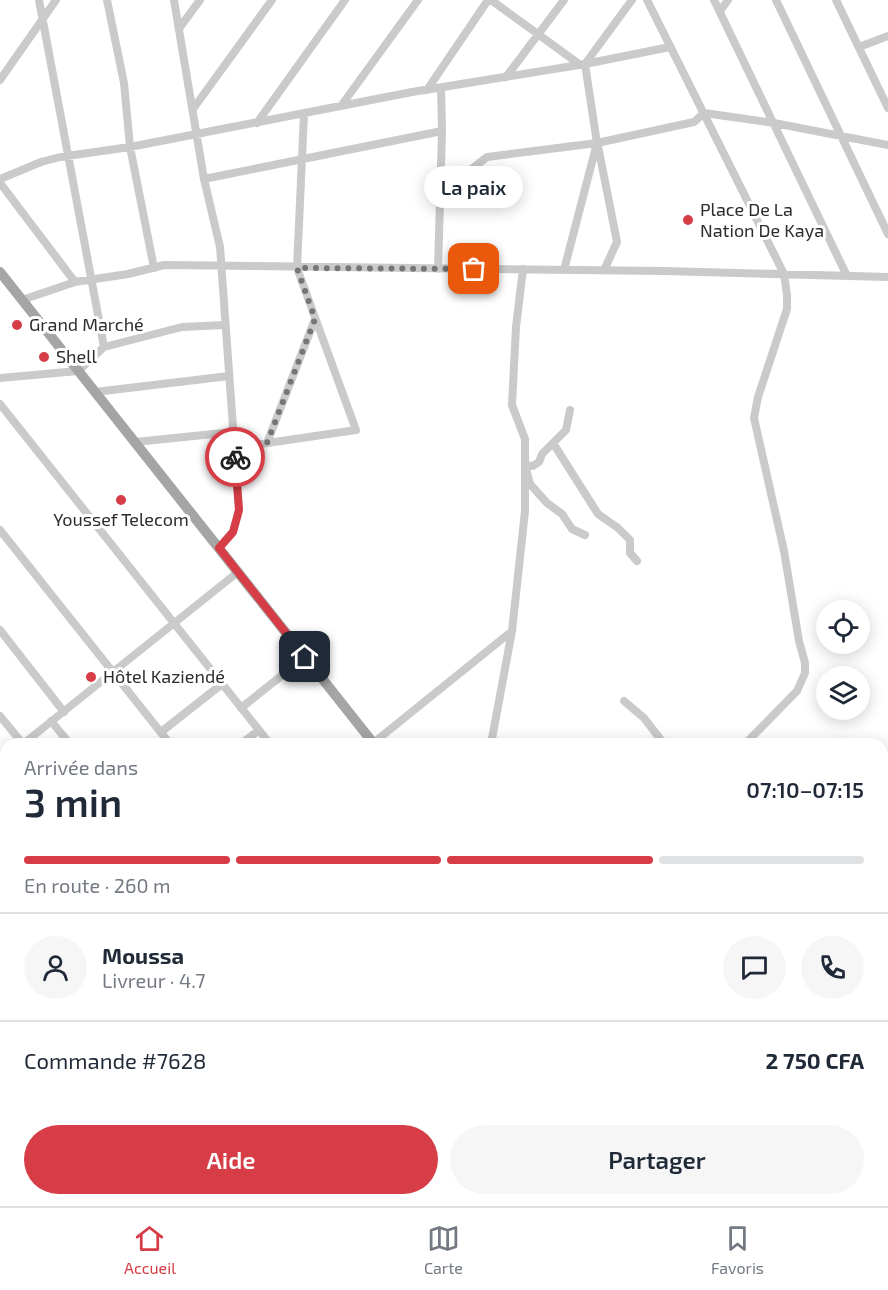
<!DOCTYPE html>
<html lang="fr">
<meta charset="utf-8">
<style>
:root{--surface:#fff;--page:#f6f6f7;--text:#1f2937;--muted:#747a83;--line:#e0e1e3;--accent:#d63d46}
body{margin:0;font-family:"Exo 2",sans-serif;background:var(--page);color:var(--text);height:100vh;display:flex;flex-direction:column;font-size:22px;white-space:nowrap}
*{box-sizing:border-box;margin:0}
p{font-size:20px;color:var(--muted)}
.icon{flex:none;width:33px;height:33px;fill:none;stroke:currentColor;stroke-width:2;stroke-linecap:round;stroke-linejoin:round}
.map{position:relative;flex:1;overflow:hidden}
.side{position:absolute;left:0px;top:738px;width:888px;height:468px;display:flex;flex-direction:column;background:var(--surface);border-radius:18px 18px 0 0;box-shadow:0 3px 15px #0003}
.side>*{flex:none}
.buttons{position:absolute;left:816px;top:600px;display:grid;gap:12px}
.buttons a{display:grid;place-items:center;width:54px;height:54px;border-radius:50%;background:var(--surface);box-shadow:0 3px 15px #0003;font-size:30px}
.pin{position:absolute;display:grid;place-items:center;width:51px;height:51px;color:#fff;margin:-26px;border-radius:12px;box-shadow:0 3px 9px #0006}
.courier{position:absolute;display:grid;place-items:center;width:60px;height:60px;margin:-30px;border:4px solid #d63d46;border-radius:50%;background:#fff;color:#222;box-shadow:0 2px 8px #0007}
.bubble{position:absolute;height:42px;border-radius:21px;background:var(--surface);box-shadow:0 3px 15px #0003;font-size:20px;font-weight:600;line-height:42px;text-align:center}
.summary em{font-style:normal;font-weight:600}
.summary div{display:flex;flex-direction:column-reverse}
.summary{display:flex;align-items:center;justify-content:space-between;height:102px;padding:0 24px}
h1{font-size:39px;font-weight:600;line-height:45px}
.bar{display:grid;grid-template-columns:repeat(4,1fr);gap:9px 6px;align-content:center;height:72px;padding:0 24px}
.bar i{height:8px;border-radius:4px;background:var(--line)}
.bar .active{background:var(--accent)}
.bar p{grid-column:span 4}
.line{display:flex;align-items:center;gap:15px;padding:0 24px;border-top:2px solid var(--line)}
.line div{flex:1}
.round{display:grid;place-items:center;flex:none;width:63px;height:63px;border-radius:32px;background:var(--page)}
.cta{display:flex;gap:12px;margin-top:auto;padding:12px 24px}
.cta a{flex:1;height:69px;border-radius:36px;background:var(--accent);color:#fff;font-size:24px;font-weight:600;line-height:69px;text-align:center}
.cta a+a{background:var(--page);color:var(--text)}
.tabs{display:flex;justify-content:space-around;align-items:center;height:84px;border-top:2px solid var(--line);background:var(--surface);font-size:16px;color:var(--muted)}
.tabs a{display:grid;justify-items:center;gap:3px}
.tabs .active{color:var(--accent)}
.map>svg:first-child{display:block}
</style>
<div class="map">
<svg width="888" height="1206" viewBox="0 0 888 1206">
<rect width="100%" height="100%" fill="#fff"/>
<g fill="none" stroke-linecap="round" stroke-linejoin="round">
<path stroke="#cacaca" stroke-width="8" d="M39,0L104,347
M107,0L124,83L130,147L154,268
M174,0L204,179L220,247L239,510L233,532L219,548
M491,0L579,64
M647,0L784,274L787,295V309L758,397L754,418L784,551L799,641L805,663V673L797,691L745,744
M714,0L847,276
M776,0L888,234
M836,0L888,108
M720,11L728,0
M180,27L200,0
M859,47L888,36
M506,77L564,0
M0,80L56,0
M427,90L488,0
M341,106L418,0
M193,109L272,0
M257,123L345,0
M597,143L694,122L704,113L774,123L888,145
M598,146L617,242L605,268
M0,179L41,162L60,157L130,147L412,92L585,64L632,0
M204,179L442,131
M0,183L75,282
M440,194L487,157L597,143L585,64L670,47
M438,269L442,131L441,88
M564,270L597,143
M22,300L75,282L128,274L164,265L664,271L888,277
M0,378L78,371L104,347L182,327L225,325
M95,392L229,376
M0,404L270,744
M570,410L566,430L542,454L539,462L533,466L525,465L530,484L547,503L562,514L572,529L585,535
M135,442L233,432
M267,443L315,319
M553,443L598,514L618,528L630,540V553L637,561
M234,448L356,430L297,268L304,114
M0,530L170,744
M0,630L64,712
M624,701L644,718L664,744
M241,708L305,657
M0,716L23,744
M51,721L70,744
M161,732L222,684
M23,744L238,572
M241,744L259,730
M372,744L512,631
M491,744L512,631L525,511V439L512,405L516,327L523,269
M0,763L6,758
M0,784L6,791
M882,812L888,814
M882,916L888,917
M0,940L6,935
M0,946L6,953
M882,981L888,955
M882,1018L888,1020
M0,1037L6,1032
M0,1069L6,1076
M0,1179L6,1174
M0,1188L6,1196
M882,1194L888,1195
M9,1200L14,1206
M107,1200L111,1206
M341,1200L346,1206
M413,1200L418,1206
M476,1200L481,1206
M141,1206L148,1200
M193,1206L200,1200
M221,1206L230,1200
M507,1206L510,1200
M654,1206L655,1200
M715,1206L717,1200
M770,1206L771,1200
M832,1206L834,1200"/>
<path stroke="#a5a5a5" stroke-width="10" d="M0,272L374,744
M882,1129L888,1131"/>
</g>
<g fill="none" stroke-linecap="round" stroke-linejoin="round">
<path stroke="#767676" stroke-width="6" stroke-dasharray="0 10.8" d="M235,457L234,448L267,443L315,319L297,268L474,269"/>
<path stroke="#d63d46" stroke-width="8" d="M235,457L239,510L233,532L219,548L305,657"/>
</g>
<g fill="#d63d46" stroke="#fff" stroke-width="2">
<circle cx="688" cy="220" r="6"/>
<circle cx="17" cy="325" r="6"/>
<circle cx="44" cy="357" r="6"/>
<circle cx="121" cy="500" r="6"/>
<circle cx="91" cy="677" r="6"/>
</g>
<g text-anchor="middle" stroke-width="6" stroke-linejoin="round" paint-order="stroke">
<g font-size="18" fill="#2d2d2d" stroke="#fff" text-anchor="start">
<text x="700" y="216">Place De La<tspan x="700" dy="21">Nation De Kaya</tspan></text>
<text x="29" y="331">Grand Marché</text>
<text x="56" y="363">Shell</text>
<text x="121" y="526" text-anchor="middle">Youssef Telecom</text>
<text x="103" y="683">Hôtel Kaziendé</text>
</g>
</g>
</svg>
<div class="buttons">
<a><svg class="icon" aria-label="locate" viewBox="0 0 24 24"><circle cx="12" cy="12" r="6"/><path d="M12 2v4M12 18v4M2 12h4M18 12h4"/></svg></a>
<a><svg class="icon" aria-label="layers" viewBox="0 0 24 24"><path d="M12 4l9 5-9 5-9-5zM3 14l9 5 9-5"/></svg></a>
</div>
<div class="pin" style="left:474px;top:269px;background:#ea580c"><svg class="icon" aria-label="bag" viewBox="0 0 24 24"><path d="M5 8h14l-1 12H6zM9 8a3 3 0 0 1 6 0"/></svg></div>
<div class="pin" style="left:305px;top:657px;background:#1f2937"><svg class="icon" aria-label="home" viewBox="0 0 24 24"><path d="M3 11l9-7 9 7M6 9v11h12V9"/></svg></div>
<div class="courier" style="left:235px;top:457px"><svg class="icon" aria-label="bike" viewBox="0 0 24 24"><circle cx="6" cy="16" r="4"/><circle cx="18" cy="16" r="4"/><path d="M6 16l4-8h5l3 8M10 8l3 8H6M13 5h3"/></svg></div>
<div class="bubble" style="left:424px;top:166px;width:99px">La paix</div>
<section class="side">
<div class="summary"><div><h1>3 min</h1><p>Arrivée dans</p></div><em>07:10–07:15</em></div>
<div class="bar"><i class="active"></i><i class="active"></i><i class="active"></i><i></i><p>En route · 260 m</p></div>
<div class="line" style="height:108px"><a class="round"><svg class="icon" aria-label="person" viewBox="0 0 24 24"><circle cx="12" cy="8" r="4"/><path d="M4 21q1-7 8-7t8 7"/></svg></a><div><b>Moussa</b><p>Livreur · 4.7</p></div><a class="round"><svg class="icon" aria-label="chat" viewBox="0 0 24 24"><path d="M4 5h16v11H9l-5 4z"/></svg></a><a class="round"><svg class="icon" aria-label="phone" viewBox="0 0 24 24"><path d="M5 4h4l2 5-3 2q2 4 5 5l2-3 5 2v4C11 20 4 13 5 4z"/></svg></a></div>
<div class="line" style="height:78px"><div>Commande #7628</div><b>2 750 CFA</b></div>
<div class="cta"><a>Aide</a><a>Partager</a></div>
</section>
</div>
<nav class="tabs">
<a class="active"><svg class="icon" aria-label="home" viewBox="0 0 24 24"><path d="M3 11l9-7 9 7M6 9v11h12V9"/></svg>Accueil</a>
<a><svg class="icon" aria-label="map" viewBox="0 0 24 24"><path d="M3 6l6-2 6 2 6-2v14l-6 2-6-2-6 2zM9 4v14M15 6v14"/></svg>Carte</a>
<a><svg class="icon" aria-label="saved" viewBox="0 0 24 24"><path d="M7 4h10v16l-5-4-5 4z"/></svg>Favoris</a>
</nav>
